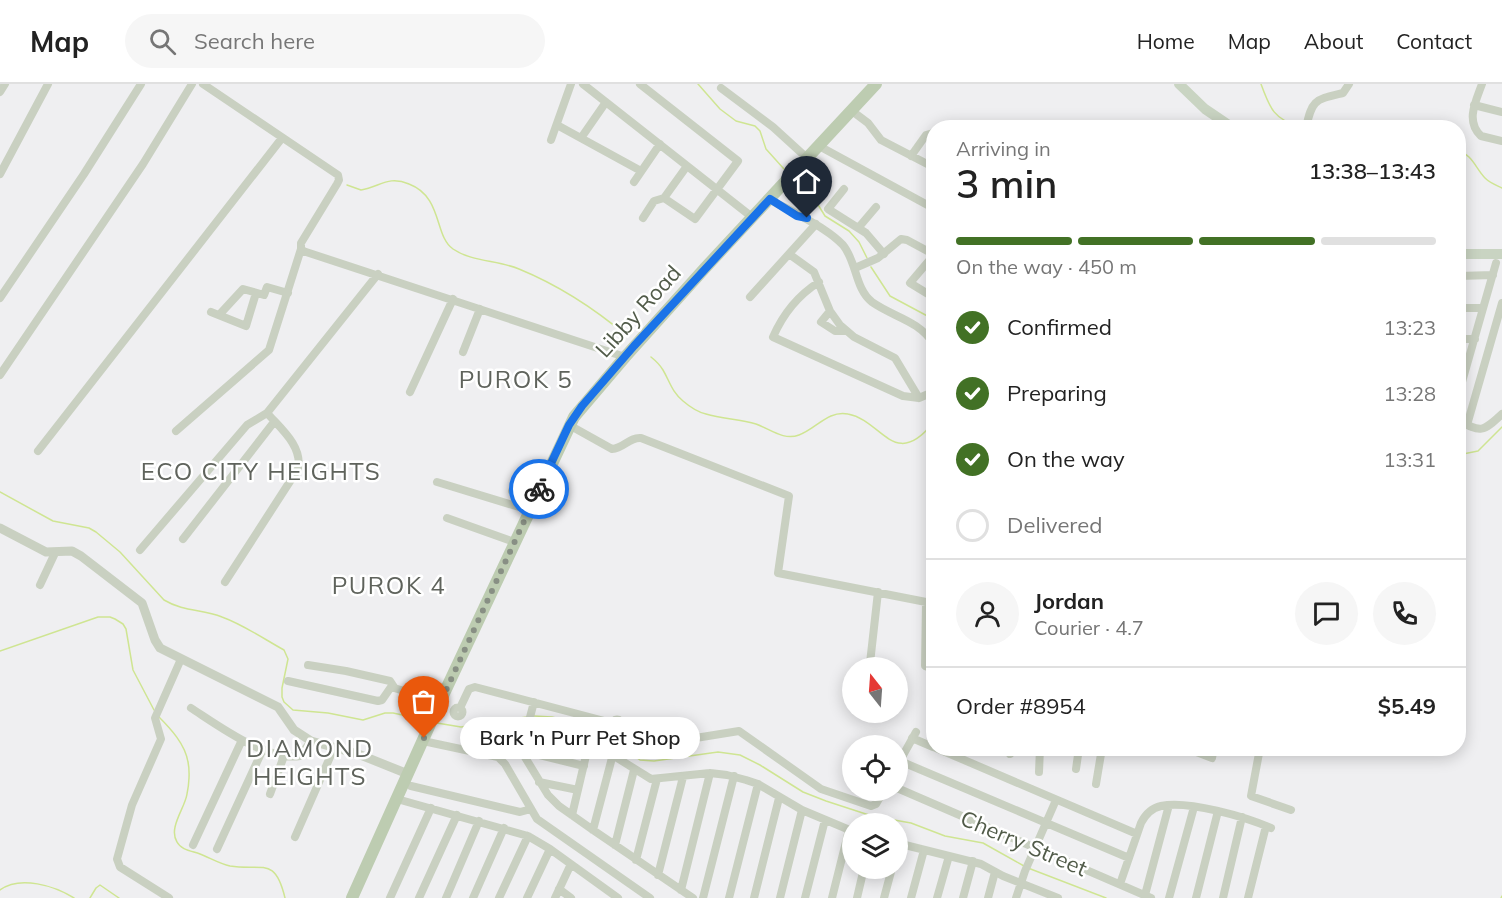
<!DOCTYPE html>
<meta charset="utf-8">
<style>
:root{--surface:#fff;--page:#f6f6f6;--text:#222;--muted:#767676;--line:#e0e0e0;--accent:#427125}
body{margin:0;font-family:Mulish,sans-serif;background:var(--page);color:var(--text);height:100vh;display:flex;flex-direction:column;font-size:22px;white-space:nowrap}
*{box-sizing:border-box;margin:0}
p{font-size:20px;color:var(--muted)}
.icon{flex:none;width:33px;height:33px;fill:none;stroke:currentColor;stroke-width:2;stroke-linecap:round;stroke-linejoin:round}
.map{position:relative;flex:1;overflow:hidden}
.drawer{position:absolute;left:926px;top:36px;width:540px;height:636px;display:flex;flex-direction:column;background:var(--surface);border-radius:24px;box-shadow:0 3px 15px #0003}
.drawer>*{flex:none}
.needle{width:39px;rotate:343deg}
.buttons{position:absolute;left:842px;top:573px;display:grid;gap:12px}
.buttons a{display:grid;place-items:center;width:66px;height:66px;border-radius:50%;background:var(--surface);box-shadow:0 3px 15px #0003;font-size:30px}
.pin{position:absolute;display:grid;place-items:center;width:51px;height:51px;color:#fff;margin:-62px -26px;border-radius:50% 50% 50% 0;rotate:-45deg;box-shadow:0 0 6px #0007}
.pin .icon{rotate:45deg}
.courier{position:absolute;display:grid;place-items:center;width:60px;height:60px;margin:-30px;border:4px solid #1a73e8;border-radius:50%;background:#fff;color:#222;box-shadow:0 2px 8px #0007}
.bubble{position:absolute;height:42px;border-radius:21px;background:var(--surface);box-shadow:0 3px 15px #0003;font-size:20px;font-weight:600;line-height:42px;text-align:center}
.overview em{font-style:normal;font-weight:600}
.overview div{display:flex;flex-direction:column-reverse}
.overview{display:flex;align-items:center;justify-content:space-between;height:102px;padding:0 30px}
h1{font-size:39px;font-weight:600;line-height:45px}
.bar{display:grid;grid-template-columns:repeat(4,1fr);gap:9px 6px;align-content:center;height:72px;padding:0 30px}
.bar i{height:8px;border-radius:4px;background:var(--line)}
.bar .current{background:var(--accent)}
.bar p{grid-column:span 4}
.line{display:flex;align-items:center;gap:15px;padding:0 30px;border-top:2px solid var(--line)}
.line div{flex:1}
.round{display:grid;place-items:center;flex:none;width:63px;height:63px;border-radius:32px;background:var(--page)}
ol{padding:0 30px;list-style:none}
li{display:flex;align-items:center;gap:18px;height:66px}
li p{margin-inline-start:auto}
li .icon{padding:6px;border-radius:50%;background:var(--accent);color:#fff;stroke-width:4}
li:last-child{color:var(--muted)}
li i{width:33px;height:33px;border:3px solid var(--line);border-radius:50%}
header{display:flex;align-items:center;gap:36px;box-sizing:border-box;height:84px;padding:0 30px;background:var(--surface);border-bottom:2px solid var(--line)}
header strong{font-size:28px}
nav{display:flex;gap:33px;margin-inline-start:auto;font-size:21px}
.search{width:420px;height:54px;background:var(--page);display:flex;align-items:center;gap:15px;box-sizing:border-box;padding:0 21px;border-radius:33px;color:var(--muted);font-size:22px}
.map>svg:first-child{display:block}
</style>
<header>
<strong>Map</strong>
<div class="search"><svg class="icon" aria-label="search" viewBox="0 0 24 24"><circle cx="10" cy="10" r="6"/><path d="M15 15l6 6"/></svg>Search here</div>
<nav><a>Home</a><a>Map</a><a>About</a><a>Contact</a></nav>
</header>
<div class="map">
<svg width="1502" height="814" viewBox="0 0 1502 814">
<rect width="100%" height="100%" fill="#efeff1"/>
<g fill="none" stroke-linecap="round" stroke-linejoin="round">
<path stroke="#cfe592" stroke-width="1.5" d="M698,0L720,25L736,37L755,42L760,47L766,65L784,85
M1261,0C1270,25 1274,35 1300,43
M1458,67C1472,70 1476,85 1485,94C1490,99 1496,101 1502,104
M796,96L812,111L825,132L849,147L859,158L867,174
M347,101L361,106C380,103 388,91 409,100C443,113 434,152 453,165C472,178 498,176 519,185C558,201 595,225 627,252
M871,183L890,212L933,235
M651,273C656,277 660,281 663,286C670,298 672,308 683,317C690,323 697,328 706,330C723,335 740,335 756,340C770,345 784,357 799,351C816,345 828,326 848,330C882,336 894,387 933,339
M1458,371L1478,367L1502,343
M0,408L53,437L89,444L96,448L120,468L164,516C184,528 202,525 222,533C244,541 264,555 284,566L288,575L282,604V613L284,618L293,626L328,629L363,636L385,629H393L426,636
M0,567L98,533H110L115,535L123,540L126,545L133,586L154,626
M158,632C171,645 185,660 188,678C190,687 189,701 187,710C185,724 168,744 177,758C181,766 192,767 200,770C210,774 220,780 230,782C263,787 275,772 285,814
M534,632L552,633L594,644L640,676L654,677L718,668L740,671L760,681L803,708L826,717L872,732L911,739L945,752L983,759L1024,782
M437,639L461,643L527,633
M1028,784L1106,814
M0,806C20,791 55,802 74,814
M90,814L96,804L100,801L119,814
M1501,814L1502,812"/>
<path stroke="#c9d0c1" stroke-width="8" d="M203,0L338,91L339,96L337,100L301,159V164L303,167L625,273
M583,0L752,133
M640,0L738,77L695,135L664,114
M1482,0C1476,17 1465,37 1481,52L1502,57
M721,4L773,43L807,74
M0,8L5,0
M1474,21L1502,28
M852,27L868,39L881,56L933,83
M557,41L641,87
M1306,44C1312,15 1315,16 1343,9L1349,0
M581,54L606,18
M551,56L571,0
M819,62L933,124
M911,72L926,51L933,49
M0,90L48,0
M634,98L660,60
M786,98C792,104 793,109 797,116C800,123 805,126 807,134
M844,105L828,125L866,149L884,170
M664,114L687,82
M770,115C776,120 783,122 790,126C807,136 829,146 843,161C857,178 855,205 872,218C893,233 918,236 933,259
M643,134L654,117L664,114
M859,143L876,123
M789,170L814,188L830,227L840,241L854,253L895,274L919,314
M933,172L910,199L933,213
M855,184L878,174L901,155L907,156L933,170
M1458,192L1493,191
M819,198C797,212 783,230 773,253L903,312L919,314L933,308
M750,213L816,140
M0,214L84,90L141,0
M1458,224H1483
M830,227L821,238L835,247H845
M211,228L246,242L256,209
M219,231L243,205L264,211L267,203L288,209
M1458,255H1475
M463,268L480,225
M0,291L143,80L192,0
M410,308L453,215
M1458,312L1496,179
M1458,336C1481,349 1483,348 1502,330
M569,341L612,365C624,364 629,353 641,354L789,412L778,489L926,518L925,582L933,585
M1467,341L1502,219
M176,347L269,266L301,165
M38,367L282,54
M437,398L529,426
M512,407L535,414
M447,434L514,458
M183,455L274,338
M140,466L247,341L267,329L378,190
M225,498L298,385C303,362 280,344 267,329
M40,501L55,469
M870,579L878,508
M308,581L346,587L390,597L394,603
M288,597L378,617L382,616L391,603L440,618
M534,618L524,656L523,670L548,711L559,722L593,746L693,814
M453.5 628a4.5 4.5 0 1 1 9 0a4.5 4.5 0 1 1-9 0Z
M191,624C219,642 266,677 300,672L311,657
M460,624L469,605L475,603L612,639
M612.5 640a4.5 4.5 0 1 1 9 0a4.5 4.5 0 1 1-9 0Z
M527,642L598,662L651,695L710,689L727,691L746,696L758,700L802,726L852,747
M668.5 658a4.5 4.5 0 1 1 9 0a4.5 4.5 0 1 1-9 0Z
M912,654L933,663
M423,657L498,673L505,680L537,735L650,814
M677,657L739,647L821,705L871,722L876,720L884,706
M936,664L1137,750
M1009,664L1010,670
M1186,664L1212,674L1214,664
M1260,664L1251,712L1291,726
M523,667L584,682
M900,677L1129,774
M897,682L916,648
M1076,685L1079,664
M1039,688L1040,664
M539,698L578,706
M1096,700L1102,664
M411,702L520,728L531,725
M897,704L1151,814
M270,710L284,672
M397,715L528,752L550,765L618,814
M572,731L589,659
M593,746L613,670
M295,753L334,664
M897,759L981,780L1003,792L1058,814
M193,761L242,656
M615,761L634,686
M217,765L263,665
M636,776L657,695
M658,791L683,693
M1120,800L1141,739C1145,731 1152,724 1161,722C1188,716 1246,733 1271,744
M559,805L571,814
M681,806L710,689
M1145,811L1169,721
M169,814L120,783L117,775L132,721L161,655L155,634L181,575
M390,814L431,724
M419,814L457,731
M446,814L479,737
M473,814L504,744
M499,814L528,752
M527,814L550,765
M555,814L571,780
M703,814L734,692
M729,814L758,700
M754,814L779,714
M780,814L802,726
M805,814L825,736
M832,814L849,746
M857,814L864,784
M884,814L892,784
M911,814L924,766
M937,814L949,772
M963,814L973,777
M988,814L995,788
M1016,814L1025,787L1056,716
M1169,814L1194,723
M1196,814L1218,727
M1223,814L1242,733
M1248,814L1266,742"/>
<path stroke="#c9d0c1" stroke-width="9" d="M0,444L46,468L72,467L81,472L142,519L155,556L160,564L278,623L294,646L311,657L358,670L408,690"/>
<path stroke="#c9d4c2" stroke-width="10" d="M1179,0L1205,25L1233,44
M1458,170H1502"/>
<path stroke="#bdccb1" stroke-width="12" d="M352,814L440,618L574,333L625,273L705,184L876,0"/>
</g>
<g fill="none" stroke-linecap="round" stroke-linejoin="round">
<path stroke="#888f84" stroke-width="6" stroke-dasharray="0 10.8" d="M424,654L539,405"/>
<path stroke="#1a73e8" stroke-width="8" d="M539,405L569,341L582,322L634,262L770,115L797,132L807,134"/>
</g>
<g text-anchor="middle" stroke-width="5" stroke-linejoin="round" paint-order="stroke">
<g font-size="22" fill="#515b49" stroke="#fff">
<text transform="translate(638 227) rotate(-48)" y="8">Libby Road</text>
<text transform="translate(1024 759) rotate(23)" y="8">Cherry Street</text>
</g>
<g font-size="24" letter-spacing="1.5" fill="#5f635c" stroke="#fff">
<text x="516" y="304">PUROK 5</text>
<text x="261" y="396">ECO CITY HEIGHTS</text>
<text x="389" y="510">PUROK 4</text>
<text x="310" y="673">DIAMOND<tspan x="310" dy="28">HEIGHTS</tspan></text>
</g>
</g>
</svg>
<div class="buttons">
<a><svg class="needle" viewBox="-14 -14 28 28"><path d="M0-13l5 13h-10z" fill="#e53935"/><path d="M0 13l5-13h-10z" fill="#767676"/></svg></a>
<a><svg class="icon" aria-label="locate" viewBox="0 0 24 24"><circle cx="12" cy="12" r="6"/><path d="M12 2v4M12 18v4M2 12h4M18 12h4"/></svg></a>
<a><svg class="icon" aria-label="layers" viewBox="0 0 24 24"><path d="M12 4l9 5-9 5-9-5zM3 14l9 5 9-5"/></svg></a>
</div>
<div class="pin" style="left:424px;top:654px;background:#ea580c"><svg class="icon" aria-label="bag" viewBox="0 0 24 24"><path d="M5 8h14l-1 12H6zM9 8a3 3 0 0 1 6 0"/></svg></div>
<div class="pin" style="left:807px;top:134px;background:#1f2937"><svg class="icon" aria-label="home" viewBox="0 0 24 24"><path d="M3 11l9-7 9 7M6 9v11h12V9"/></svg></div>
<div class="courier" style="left:539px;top:405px"><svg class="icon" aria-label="bike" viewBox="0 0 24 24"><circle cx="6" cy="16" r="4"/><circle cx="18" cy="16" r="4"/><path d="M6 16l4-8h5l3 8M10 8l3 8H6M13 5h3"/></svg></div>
<div class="bubble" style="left:460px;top:633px;width:240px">Bark 'n Purr Pet Shop</div>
<section class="drawer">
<div class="overview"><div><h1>3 min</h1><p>Arriving in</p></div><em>13:38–13:43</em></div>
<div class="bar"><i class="current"></i><i class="current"></i><i class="current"></i><i></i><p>On the way · 450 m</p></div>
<ol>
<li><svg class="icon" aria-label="check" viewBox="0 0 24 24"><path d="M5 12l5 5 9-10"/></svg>Confirmed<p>13:23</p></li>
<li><svg class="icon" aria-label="check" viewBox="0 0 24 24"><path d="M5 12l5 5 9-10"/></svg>Preparing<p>13:28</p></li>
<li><svg class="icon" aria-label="check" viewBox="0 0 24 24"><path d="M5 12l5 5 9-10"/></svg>On the way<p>13:31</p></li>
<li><i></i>Delivered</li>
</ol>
<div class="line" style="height:108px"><a class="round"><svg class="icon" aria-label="person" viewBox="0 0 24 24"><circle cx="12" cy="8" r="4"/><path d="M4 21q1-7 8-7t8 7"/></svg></a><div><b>Jordan</b><p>Courier · 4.7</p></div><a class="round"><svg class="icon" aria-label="chat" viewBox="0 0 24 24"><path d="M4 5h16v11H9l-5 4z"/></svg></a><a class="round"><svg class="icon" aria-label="phone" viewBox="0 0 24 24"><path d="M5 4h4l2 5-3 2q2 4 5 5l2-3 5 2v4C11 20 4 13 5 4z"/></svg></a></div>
<div class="line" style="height:78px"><div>Order #8954</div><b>$5.49</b></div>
</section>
</div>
